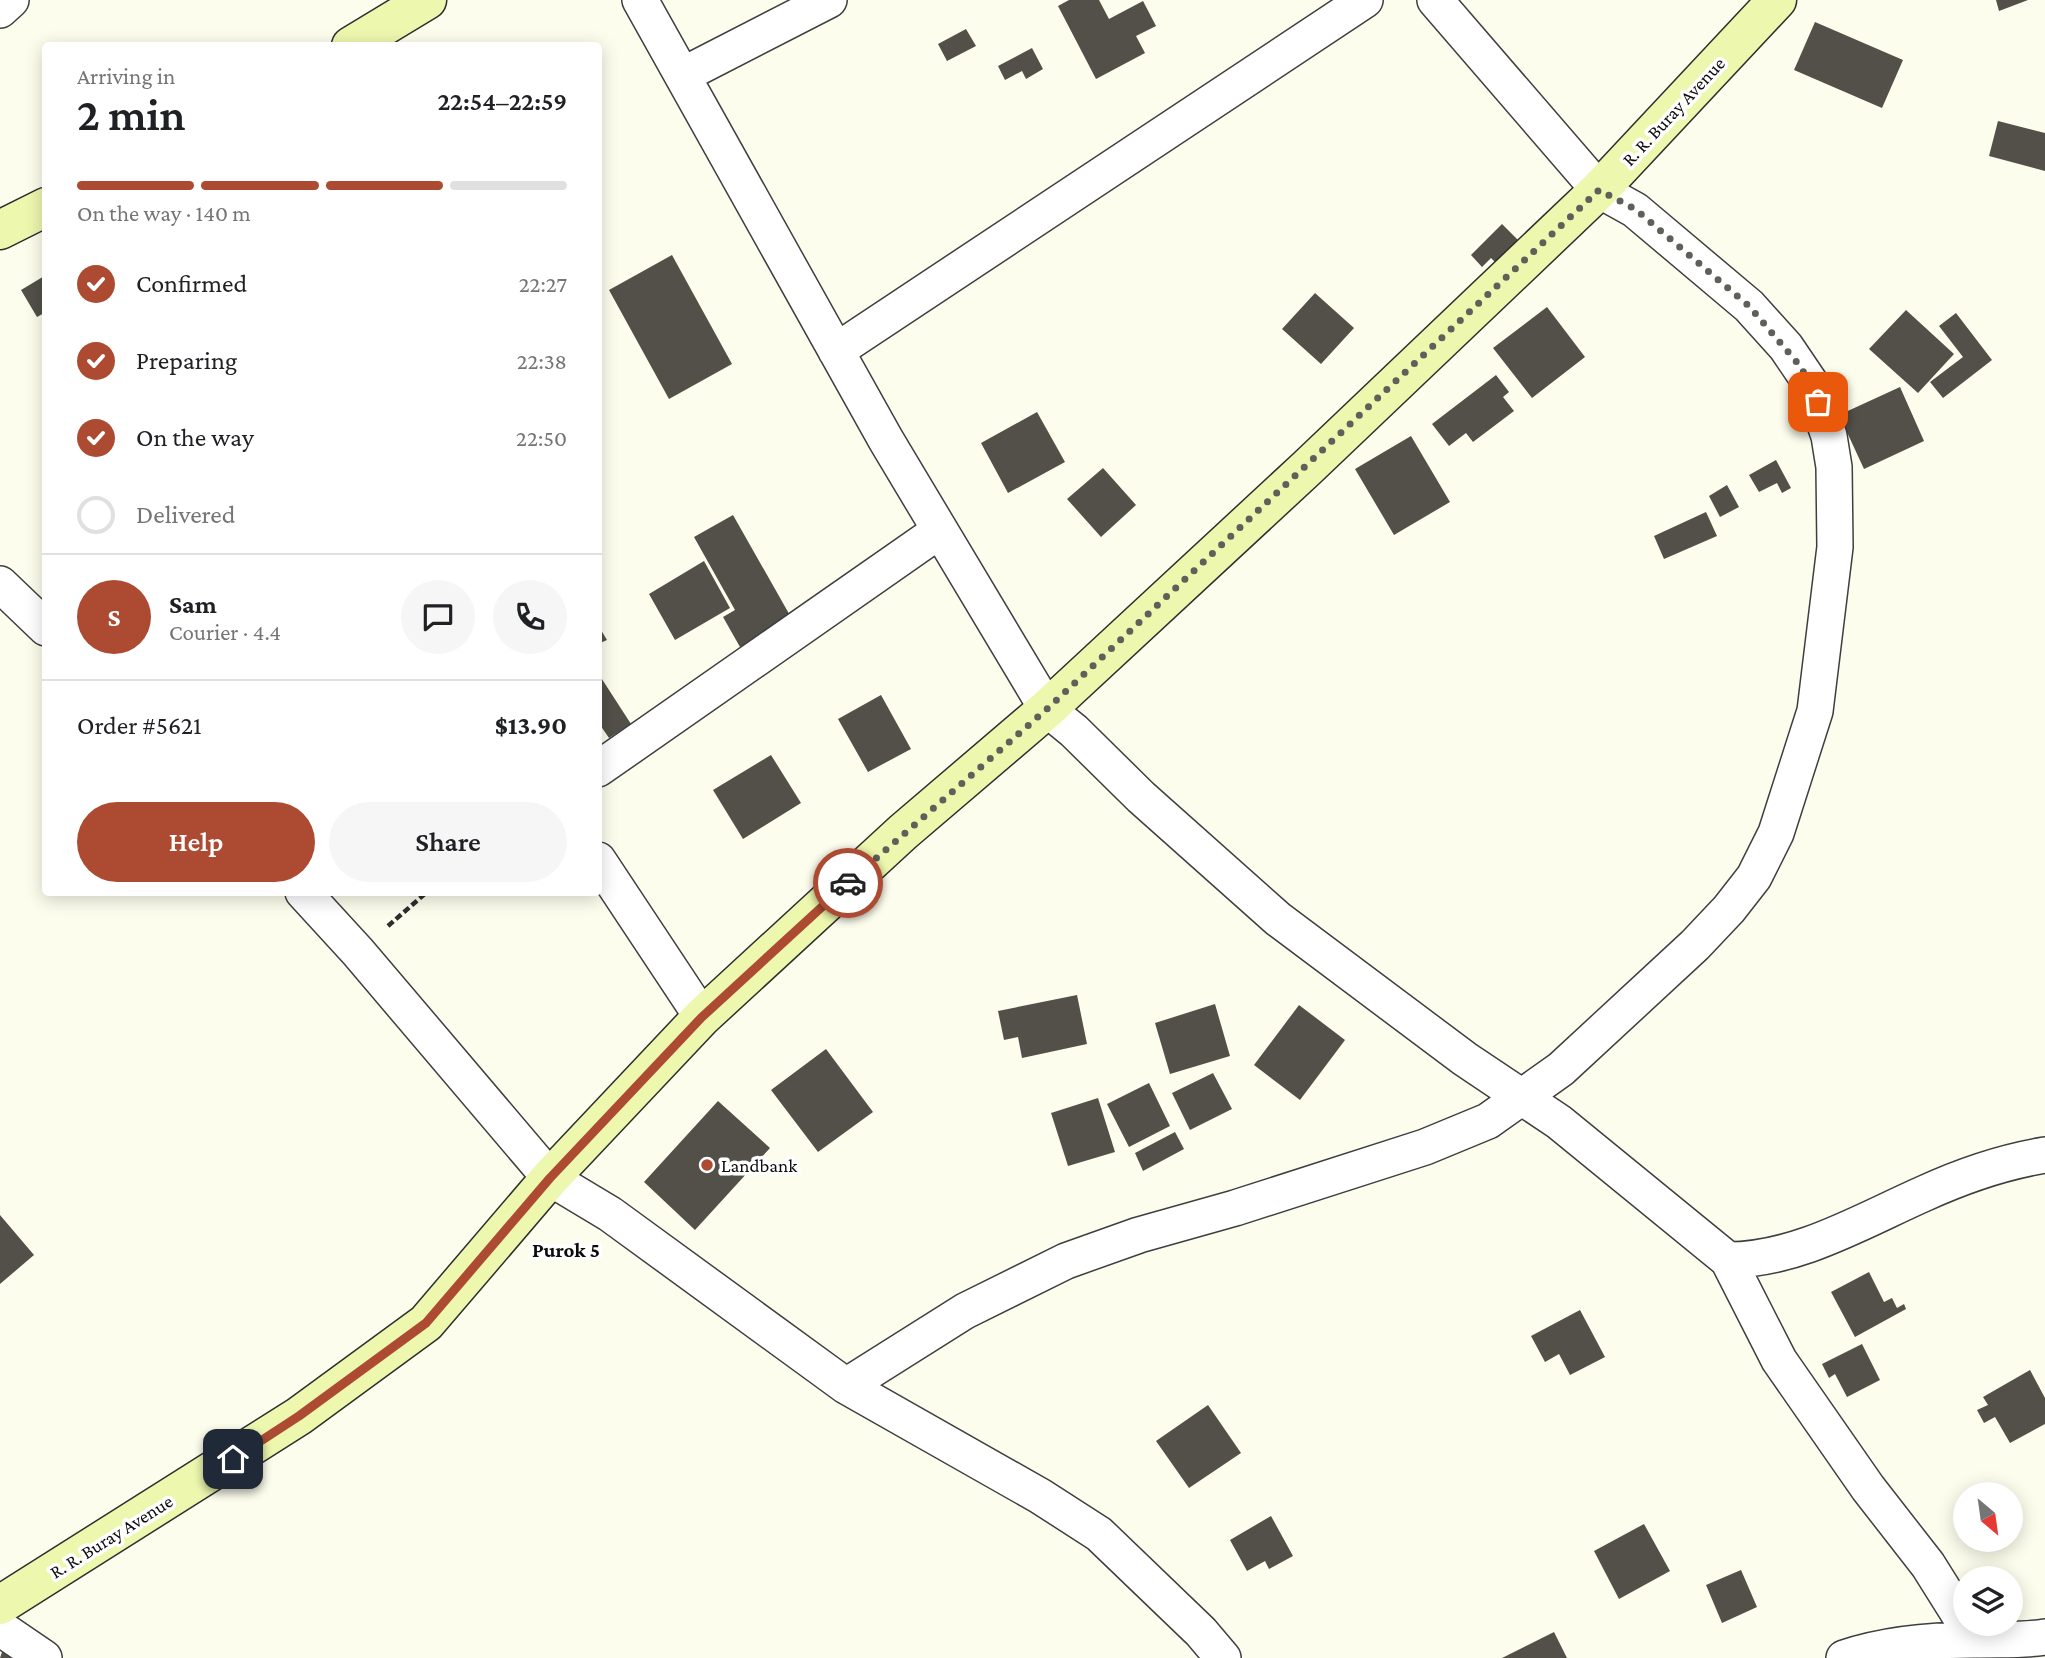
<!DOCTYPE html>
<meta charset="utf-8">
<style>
:root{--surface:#fff;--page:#f6f6f6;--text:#202124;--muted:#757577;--line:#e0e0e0;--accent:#ad4a32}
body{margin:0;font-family:"Crimson Pro",serif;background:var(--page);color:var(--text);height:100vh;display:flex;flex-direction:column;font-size:26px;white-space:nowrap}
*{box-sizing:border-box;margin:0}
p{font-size:23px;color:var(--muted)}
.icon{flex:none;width:38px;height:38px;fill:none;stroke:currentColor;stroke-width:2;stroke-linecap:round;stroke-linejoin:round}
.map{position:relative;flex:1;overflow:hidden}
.side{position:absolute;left:42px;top:42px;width:560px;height:854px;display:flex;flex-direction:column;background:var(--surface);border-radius:7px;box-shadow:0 4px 18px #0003}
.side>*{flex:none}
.needle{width:46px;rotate:151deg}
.fabs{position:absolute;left:1953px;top:1482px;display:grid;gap:14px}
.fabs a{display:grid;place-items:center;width:70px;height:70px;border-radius:50%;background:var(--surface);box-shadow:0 4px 18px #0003;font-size:35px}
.pin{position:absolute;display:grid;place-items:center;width:60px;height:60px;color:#fff;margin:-30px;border-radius:14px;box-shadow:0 4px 10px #0006}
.courier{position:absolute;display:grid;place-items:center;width:70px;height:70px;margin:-35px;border:5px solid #ad4a32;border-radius:50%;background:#fff;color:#222;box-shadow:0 2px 9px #0007}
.headline em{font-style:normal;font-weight:600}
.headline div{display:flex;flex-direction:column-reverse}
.headline{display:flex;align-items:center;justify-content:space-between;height:119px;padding:0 35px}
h1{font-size:46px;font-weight:600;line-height:52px}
.bar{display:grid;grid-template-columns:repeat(4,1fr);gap:10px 7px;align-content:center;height:84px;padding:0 35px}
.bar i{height:9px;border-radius:5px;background:var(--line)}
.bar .selected{background:var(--accent)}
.bar p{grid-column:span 4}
.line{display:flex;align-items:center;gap:18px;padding:0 35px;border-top:2px solid var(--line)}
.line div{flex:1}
.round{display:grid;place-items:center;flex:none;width:74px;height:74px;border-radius:37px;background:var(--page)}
ol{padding:0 35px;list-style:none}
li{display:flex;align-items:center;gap:21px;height:77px}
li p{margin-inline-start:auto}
li .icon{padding:7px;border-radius:50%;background:var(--accent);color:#fff;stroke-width:4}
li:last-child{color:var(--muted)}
li i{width:38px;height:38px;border:4px solid var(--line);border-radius:50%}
.cta{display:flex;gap:14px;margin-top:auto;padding:14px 35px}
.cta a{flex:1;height:80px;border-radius:42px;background:var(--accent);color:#fff;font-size:28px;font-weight:600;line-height:80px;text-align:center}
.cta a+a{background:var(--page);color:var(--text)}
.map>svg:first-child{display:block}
</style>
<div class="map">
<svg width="2045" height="1658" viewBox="0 0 2045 1658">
<rect width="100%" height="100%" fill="#fcfdec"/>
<path fill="#535049" d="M1069,0H1099L1109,19L1143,1L1156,26L1136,36L1145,53L1096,79L1058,6Z
M1996,0H2028L1999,11Z
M1815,22L1903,60L1882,108L1794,70Z
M966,29L976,46L947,61L938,44Z
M1032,48L1043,69L1026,79L1022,71L1005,80L998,66Z
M1998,121L2045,133V171L1989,156Z
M1502,224L1523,245L1501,268L1491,258L1482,267L1471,255Z
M672,255L732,364L669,399L609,290Z
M46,275V312L37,317L21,290Z
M1315,293L1354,328L1321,364L1282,329Z
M1547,307L1585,357L1532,398L1493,348Z
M1906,310L1954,354L1918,393L1869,349Z
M1956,313L1992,360L1943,398L1930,382L1963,357L1939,326Z
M1496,375L1509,392L1503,397L1514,411L1473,442L1466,433L1449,446L1432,424Z
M1900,387L1924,441L1864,469L1839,415Z
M1037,412L1065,462L1008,493L981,443Z
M1411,436L1450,502L1394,535L1355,469Z
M1776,460L1791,488L1782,493L1777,483L1759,492L1749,475Z
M1103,468L1136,505L1101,537L1067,499Z
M1727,485L1739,507L1720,517L1709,496Z
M1706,512L1717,536L1664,559L1654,536Z
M733,515L792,619L740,647L723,617L735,610L694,537Z
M704,561L730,608L675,640L649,594Z
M598,625L607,640L598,644Z
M598,673L631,724L609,738L598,722Z
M881,695L911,749L868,772L838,719Z
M771,755L801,803L743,839L713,790Z
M1077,995L1087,1044L1022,1058L1018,1037L1004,1040L998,1011Z
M1215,1004L1230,1056L1170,1074L1155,1023Z
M1299,1005L1345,1040L1300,1100L1254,1065Z
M826,1049L873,1112L818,1152L771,1090Z
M1213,1073L1232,1109L1190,1130L1172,1093Z
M1149,1083L1170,1126L1129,1147L1107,1104Z
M1098,1098L1115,1152L1068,1166L1051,1113Z
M718,1101L770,1148L695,1230L644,1182Z
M1175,1132L1184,1149L1143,1171L1135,1153Z
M0,1215L34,1255L0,1284Z
M1869,1272L1884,1302L1892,1298L1897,1308L1904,1304L1906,1309L1855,1337L1831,1292Z
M1580,1310L1605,1357L1570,1375L1559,1354L1545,1362L1531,1336Z
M1862,1344L1880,1380L1847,1397L1835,1374L1829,1378L1822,1364Z
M2030,1370L2045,1398V1424L2010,1443L1995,1417L1984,1423L1977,1410L1988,1405L1983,1397Z
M1208,1405L1241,1453L1189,1488L1156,1441Z
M1271,1516L1293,1556L1269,1569L1265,1561L1247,1571L1230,1540Z
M1644,1524L1670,1571L1619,1599L1594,1551Z
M1741,1570L1757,1607L1722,1623L1706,1585Z
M1554,1632L1567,1658H1502Z
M3,1649L11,1658H0Z"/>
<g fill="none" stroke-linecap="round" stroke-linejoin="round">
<defs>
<path id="street" d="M640,0L886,440L1047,709L1074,731L1141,797L1278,919L1465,1059L1559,1122L1728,1260C1797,1260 1862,1221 1923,1194C1962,1176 2003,1162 2045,1155
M0,10L11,0
M683,75L829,0
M836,351L1365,0
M0,584L46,628
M598,769L939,531
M598,860L702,1017
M303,892L358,952L550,1178L610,1214L846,1386L1040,1496L1099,1534L1201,1632L1223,1658
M1728,1260L1779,1360L1868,1488L1928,1565L1965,1624
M846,1386L965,1311L1066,1261L1139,1235L1235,1208L1425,1147L1488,1121L1561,1069L1695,945L1729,909L1754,877L1776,833L1815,711L1835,547L1834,467L1829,436L1811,384L1786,347L1749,306L1635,210L1599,190L1435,0
M0,1628L44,1658
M1844,1658C1886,1644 1930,1640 1974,1640C2000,1639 2019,1641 2045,1637"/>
<path id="secondary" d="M351,46L427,0
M0,230L46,207
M0,1605L299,1416L426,1323L550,1178L702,1017L903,832L1047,709L1307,468L1599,190L1777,0"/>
</defs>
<use href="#street" stroke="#3f3f3f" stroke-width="38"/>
<use href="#secondary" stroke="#2e2e2e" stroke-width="41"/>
<path stroke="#2e2e2e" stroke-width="4.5" stroke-dasharray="7 3.5" stroke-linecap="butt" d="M388,926L427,892"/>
<use href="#street" stroke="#fff" stroke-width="35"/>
<use href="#secondary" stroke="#edf7ae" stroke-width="38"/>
</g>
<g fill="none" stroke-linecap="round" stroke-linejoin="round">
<path stroke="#60605a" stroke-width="7" stroke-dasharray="0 12.6" d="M848,883L1047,709L1599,190L1635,209L1749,306L1801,367L1818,402"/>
<path stroke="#ad4a32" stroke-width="9" d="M233,1459L299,1416L426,1323L550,1178L702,1017L848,883"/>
</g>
<circle fill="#ad4a32" stroke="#fff" stroke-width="2.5" cx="707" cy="1165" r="7"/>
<g text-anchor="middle" stroke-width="7" stroke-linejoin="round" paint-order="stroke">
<g font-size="19" fill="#0c0c0c" stroke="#fff">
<text transform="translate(1673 111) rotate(-47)" y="7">R. R. Buray Avenue</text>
<text transform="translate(111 1536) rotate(-32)" y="7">R. R. Buray Avenue</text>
</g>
<g font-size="19" fill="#0c0c0c" stroke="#fff" text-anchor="start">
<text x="721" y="1172">Landbank</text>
</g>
<g font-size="21" font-weight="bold" fill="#0c0c0c" stroke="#fff">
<text x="566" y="1257">Purok 5</text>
</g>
</g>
</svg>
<div class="fabs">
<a><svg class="needle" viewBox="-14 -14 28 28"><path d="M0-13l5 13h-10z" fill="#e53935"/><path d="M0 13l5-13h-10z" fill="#757577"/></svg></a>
<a><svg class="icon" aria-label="layers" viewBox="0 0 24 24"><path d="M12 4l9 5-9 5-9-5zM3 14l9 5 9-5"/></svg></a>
</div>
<div class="pin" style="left:1818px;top:402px;background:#ea580c"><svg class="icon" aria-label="bag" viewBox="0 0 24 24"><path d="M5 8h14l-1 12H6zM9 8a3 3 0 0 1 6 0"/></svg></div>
<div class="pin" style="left:233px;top:1459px;background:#1f2937"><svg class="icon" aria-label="home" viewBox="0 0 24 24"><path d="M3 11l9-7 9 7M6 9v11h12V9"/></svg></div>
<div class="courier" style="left:848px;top:883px"><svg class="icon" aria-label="car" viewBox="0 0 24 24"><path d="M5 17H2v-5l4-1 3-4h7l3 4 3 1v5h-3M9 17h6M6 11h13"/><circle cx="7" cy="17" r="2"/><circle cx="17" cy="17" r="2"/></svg></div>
<section class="side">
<div class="headline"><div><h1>2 min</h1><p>Arriving in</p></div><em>22:54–22:59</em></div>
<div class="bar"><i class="selected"></i><i class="selected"></i><i class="selected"></i><i></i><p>On the way · 140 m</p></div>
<ol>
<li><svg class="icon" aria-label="check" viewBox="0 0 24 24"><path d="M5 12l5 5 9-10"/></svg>Confirmed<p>22:27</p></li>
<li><svg class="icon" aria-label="check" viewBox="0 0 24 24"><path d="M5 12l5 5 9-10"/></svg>Preparing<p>22:38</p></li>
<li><svg class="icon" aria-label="check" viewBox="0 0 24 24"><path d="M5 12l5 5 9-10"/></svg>On the way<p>22:50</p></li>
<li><i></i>Delivered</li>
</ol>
<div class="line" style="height:126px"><b class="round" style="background:var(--accent);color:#fff">S</b><div><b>Sam</b><p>Courier · 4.4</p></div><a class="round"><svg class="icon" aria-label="chat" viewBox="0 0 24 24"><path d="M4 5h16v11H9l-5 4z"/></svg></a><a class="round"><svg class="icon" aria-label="phone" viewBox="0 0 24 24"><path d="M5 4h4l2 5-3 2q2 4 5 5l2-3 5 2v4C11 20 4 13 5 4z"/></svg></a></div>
<div class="line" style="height:91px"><div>Order #5621</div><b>$13.90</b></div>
<div class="cta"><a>Help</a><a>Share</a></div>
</section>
</div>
